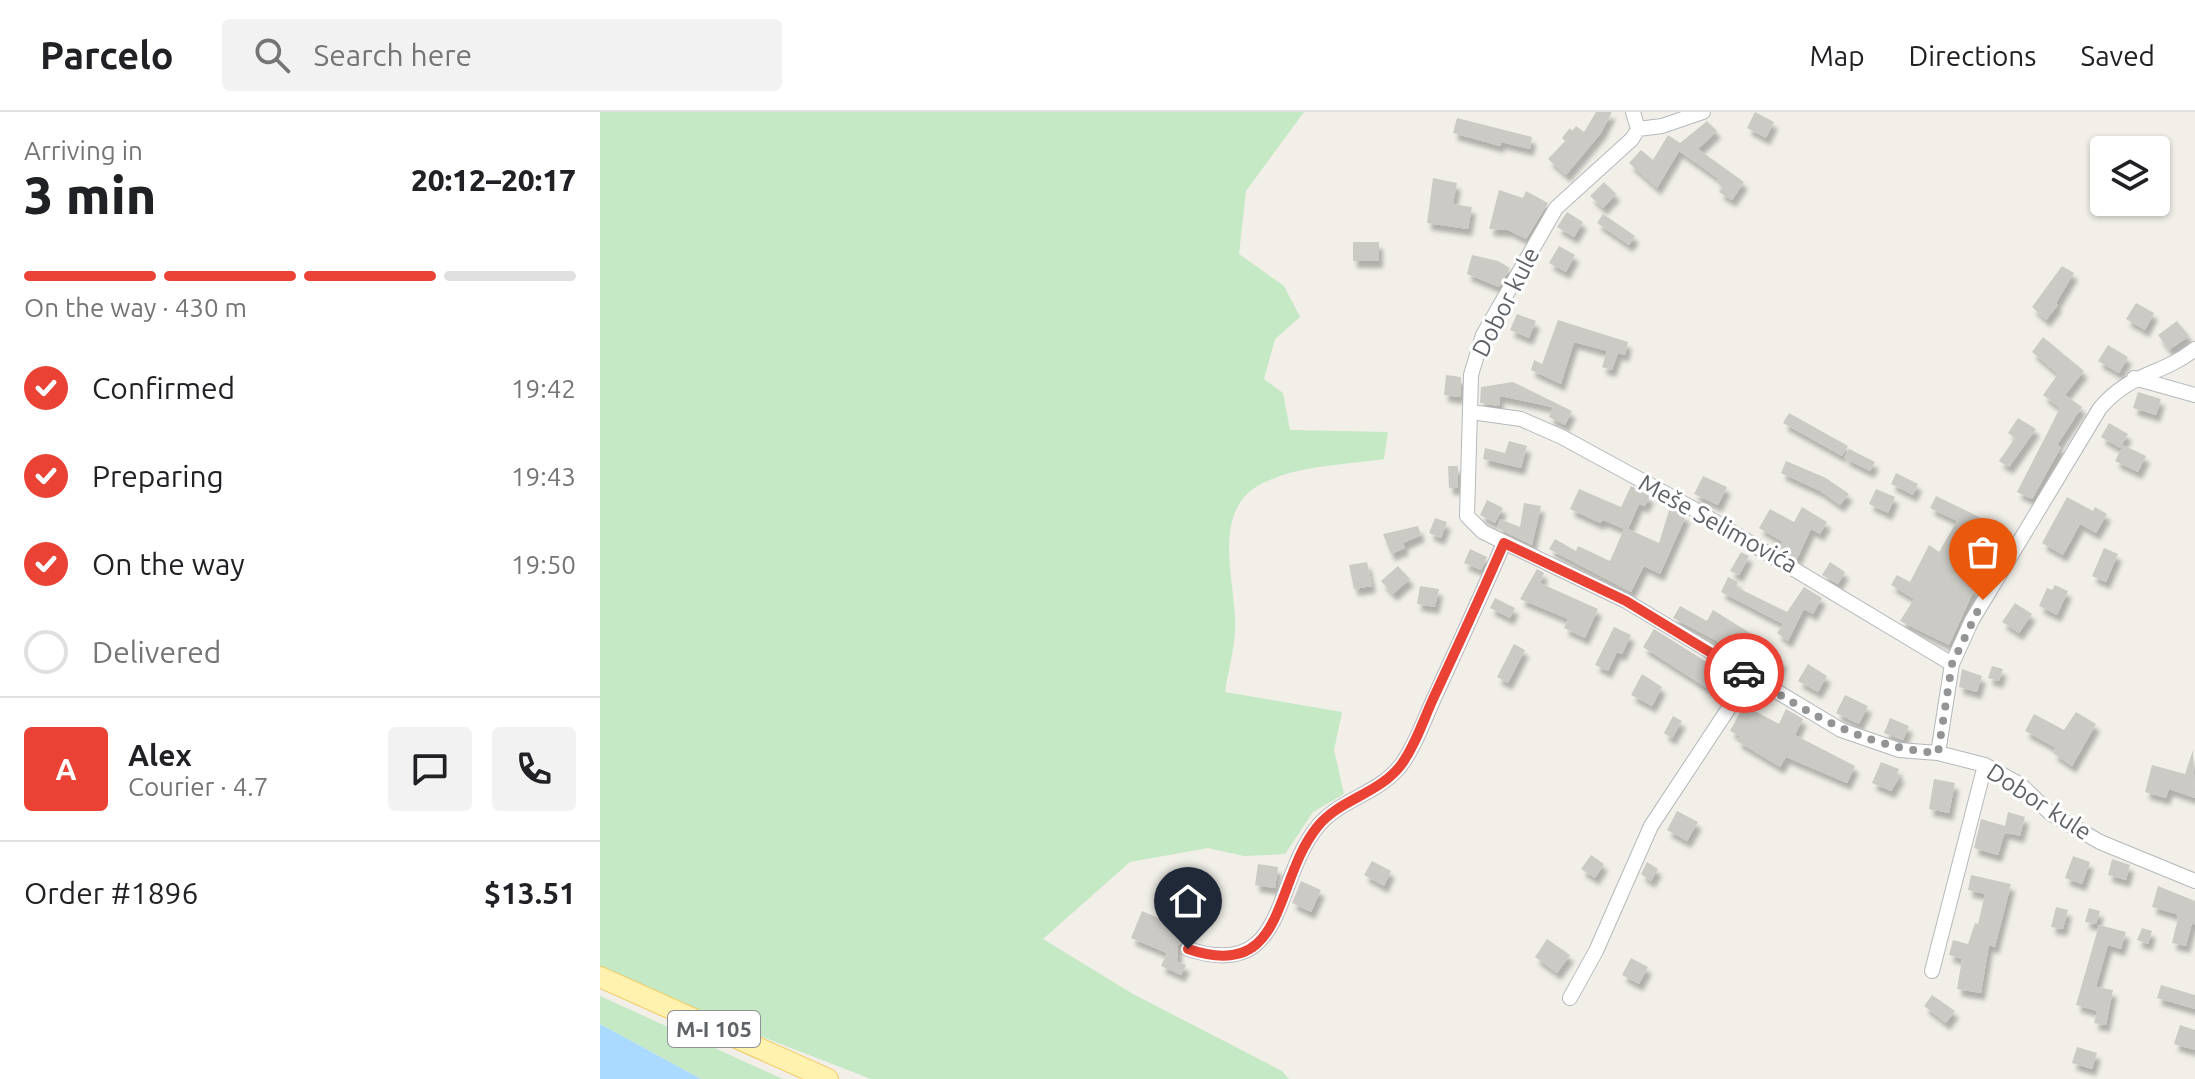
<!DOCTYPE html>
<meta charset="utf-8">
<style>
:root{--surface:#fff;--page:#f2f2f2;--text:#202124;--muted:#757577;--line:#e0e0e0;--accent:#ea4335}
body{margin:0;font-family:Ubuntu,sans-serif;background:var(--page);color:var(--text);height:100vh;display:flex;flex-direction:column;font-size:30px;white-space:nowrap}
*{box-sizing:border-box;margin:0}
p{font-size:26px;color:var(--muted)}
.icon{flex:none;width:44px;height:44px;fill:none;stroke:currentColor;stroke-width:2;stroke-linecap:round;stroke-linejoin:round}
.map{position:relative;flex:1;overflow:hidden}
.drawer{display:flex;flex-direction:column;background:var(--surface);width:600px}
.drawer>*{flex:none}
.buttons{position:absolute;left:1490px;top:24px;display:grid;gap:16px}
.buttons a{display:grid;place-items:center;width:80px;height:80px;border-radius:8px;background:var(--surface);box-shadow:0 2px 6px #0004;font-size:40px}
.pin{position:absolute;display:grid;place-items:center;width:68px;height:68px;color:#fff;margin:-82px -34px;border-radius:50% 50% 50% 0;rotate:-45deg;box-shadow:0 0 8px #0007}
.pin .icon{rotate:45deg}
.courier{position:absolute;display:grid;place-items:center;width:80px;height:80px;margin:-40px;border:6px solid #ea4335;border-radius:50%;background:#fff;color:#222;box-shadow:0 2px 10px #0007}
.head em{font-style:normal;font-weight:800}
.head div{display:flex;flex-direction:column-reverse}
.head{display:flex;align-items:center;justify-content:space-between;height:136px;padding:0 24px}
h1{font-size:52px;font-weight:800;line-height:60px}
.bar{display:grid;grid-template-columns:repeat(4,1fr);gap:12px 8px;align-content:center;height:96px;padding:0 24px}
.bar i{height:10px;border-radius:6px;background:var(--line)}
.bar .current{background:var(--accent)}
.bar p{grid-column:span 4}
.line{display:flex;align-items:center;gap:20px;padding:0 24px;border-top:2px solid var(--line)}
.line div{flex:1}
.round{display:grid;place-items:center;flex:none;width:84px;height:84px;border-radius:8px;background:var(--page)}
ol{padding:0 24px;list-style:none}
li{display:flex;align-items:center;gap:24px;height:88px}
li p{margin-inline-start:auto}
li .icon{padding:8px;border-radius:50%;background:var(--accent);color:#fff;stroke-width:4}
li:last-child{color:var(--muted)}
li i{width:44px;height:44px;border:4px solid var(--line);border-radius:50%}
header{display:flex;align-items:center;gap:48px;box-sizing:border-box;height:112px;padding:0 40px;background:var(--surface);border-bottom:2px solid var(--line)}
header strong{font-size:38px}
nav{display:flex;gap:44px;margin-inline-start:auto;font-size:28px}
.search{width:560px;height:72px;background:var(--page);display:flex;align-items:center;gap:20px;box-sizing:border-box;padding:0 28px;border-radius:8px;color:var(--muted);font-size:30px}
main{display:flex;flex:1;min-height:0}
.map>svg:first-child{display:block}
</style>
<header>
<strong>Parcelo</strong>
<div class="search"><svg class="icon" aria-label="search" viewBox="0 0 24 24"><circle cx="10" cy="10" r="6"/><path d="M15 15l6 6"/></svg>Search here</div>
<nav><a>Map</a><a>Directions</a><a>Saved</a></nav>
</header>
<main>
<section class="drawer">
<div class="head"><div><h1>3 min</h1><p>Arriving in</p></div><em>20:12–20:17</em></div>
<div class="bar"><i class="current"></i><i class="current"></i><i class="current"></i><i></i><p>On the way · 430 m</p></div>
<ol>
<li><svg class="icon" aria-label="check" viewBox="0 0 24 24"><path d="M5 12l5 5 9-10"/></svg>Confirmed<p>19:42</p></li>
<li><svg class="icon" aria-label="check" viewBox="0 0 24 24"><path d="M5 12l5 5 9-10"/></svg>Preparing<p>19:43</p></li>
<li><svg class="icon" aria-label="check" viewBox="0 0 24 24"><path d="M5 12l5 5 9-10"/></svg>On the way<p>19:50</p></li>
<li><i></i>Delivered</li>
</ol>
<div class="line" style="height:144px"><b class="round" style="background:var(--accent);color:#fff">A</b><div><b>Alex</b><p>Courier · 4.7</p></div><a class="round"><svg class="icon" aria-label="chat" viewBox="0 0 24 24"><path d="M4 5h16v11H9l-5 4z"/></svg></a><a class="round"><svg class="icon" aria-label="phone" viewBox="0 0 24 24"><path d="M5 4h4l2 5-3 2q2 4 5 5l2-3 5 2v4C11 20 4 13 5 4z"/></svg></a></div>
<div class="line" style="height:104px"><div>Order #1896</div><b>$13.51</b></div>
</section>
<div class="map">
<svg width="1595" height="967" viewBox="0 0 1595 967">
<defs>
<filter id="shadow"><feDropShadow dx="4" dy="7" stdDeviation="2" flood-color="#0004"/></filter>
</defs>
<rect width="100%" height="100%" fill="#f1efe8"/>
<path fill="#c5e8c5" d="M0,0H704L646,79L639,142L684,174L700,205L675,227L664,267L683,281L690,318L788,320L784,347C745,353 699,353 663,371C607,398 638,475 635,519C634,539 628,560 625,580L742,600L734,638L744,682L713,700L685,742L644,744L608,736L530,750L443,827L533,882L682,959L689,967H271L77,892L0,857Z
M0,884L183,967H101L0,912Z"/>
<path fill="#aadaff" d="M0,912L101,967H0Z"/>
<path fill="#cccac5" filter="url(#shadow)" d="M996,0H1012L1001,21L966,63L948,47L965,29L962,26L970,16L972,19L976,14L984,20Z
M1155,0L1174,10L1166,26L1147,16Z
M857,6L932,25L930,37L901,30L900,34L853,21Z
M1107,9L1117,19L1098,37L1144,70L1132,88L1119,80L1123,75L1116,70L1119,67L1079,39L1057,76L1029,51L1041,38L1053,48L1068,23L1080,31Z
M833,66L857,71L853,92L872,95L868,117L827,111Z
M1004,70L1016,82L1003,96L990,84Z
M899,78L923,86L926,79L948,91L926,127L908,118L889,117Z
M967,100L983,110L974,125L957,115Z
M1003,102L1035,124L1029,133L997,111Z
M753,130H779V149H753Z
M959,134L975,143L966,160L949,151Z
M872,143L898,149L910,156L899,175L867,162Z
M1462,154L1474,161L1456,191L1458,193L1446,208L1432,195Z
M1536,191L1554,201L1545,218L1526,207Z
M917,202L936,209L929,226L910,218Z
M958,208L1028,230L1025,243L1018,241L1012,258L1002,255L1007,239L974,230L961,272L931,258L934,248L942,252Z
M1577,209L1589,224L1569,238L1558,223Z
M1443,225L1484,259L1465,283L1482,295L1457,333L1461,335L1432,387L1417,380L1460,296L1443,283L1458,262L1432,240Z
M1508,233L1528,245L1519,261L1498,249Z
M846,263L861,265L860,285L844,283Z
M913,270L972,299L965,313L949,305L953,295L900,284L899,294L880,291L881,275Z
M1538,280L1561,287L1556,303L1533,296Z
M1189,301L1248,334L1242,344L1183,311Z
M1418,306L1436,317L1409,355L1399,349L1415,326L1408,321Z
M1509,311L1528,322L1520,336L1501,325Z
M909,329L927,334L921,356L883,347L885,336L905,341Z
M1523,333L1546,344L1538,360L1515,349Z
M1249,337L1275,350L1270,359L1244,346Z
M1186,349L1226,366L1249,382L1240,393L1220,379L1181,361Z
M848,354H858V376H849Z
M1296,361L1318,372L1313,383L1291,372Z
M1103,364L1127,375L1118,393L1094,382Z
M1031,374L1050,384L1045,394L1039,392L1028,417L1059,431L1070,395L1086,404L1060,462L1044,454L1031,480L949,437L955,427L976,439L978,434L1010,449L1024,417L1003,408L1000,411L970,397L979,377L1021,395Z
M1276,377L1295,385L1288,401L1269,392Z
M1336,384L1404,417L1396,432L1387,427L1367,460L1370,462L1366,471L1375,476L1349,533L1300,509L1314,487L1291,473L1297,463L1310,470L1329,433L1339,440L1357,409L1330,396Z
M1467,385L1493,399L1495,395L1507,402L1496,421L1480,412L1463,443L1442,431Z
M887,388L903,396L895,411L880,403Z
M924,391L941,394L932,433L897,416L900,407L920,415Z
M1202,395L1227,410L1220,422L1211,417L1197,447L1179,437L1183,430L1159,416L1170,397L1194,410Z
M835,406L847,410L841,426L829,421Z
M818,414L821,423L803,431L805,436L791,442L783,422Z
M1504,436L1518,442L1506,470L1492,464Z
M870,437L887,445L881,458L864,451Z
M1141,440L1149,444L1139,463L1130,459Z
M767,450L772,474L754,477L749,453Z
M1230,450L1245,460L1238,472L1222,463Z
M798,454L810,467L793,482L781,469Z
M937,457L944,461L940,471L998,497L985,526L964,516L968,507L920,487Z
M1128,465L1138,470L1136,475L1187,500L1204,475L1222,486L1213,502L1204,497L1188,529L1177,521L1183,512L1121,480Z
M1455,473L1468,479L1457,503L1439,494L1447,476L1452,478Z
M820,474L839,477L835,495L817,492Z
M895,486L915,496L910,506L890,496Z
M1415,491L1432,502L1419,521L1402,510Z
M1080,494L1107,509L1113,498L1158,526L1154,533L1183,549L1174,566L1158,557L1161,552L1073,506Z
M1014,515L1031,523L1022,542L1017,540L1008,559L995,553Z
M1054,517L1132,566L1121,585L1043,535Z
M914,532L925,538L908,571L897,565Z
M1208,552L1227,564L1218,580L1198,569Z
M1392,554L1403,557L1399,569L1388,566Z
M1362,557L1382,564L1377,580L1359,575Z
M1042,562L1062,575L1052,594L1031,583Z
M1245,583L1268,594L1259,612L1236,601Z
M1144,593L1179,612L1186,597L1203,607L1195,623L1255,654L1247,671L1186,645L1180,655L1137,629L1140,624L1130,619Z
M1476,600L1496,612L1472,654L1453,641L1456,636L1425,619L1434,602L1464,618Z
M1073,604L1082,609L1072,626L1064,621Z
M1290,606L1309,614L1303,628L1284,621Z
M1593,638L1595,686L1569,677L1566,686L1545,680L1552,653L1585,662Z
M1281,650L1299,657L1297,662L1301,663L1291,679L1272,671Z
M1334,667L1355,671L1349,701L1329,697Z
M1077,699L1098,710L1087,729L1067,718Z
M1408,700L1425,705L1420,724L1405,720L1398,743L1374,736L1381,707L1405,714Z
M991,743L1004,752L995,766L981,757Z
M1473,744L1490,750L1482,772L1465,766Z
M1512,747L1530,753L1526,768L1508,763Z
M772,749L791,759L784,774L764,763Z
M1047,750L1058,757L1051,769L1041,762Z
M658,752L678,755L675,776L655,773Z
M1371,763L1411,772L1395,835L1389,833L1381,881L1357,877L1362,847L1349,843L1353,828L1368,832L1375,811L1378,812L1385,782L1368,778Z
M701,769L721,778L711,800L692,791Z
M1558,774L1595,789V813L1592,811L1586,834L1572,831L1578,806L1576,802L1552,795Z
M1456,795L1468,798L1463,817L1451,815Z
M1489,796L1500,799L1496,812L1485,810Z
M542,799L591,820L578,834V850L586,853L581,863L561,854L567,841L531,826Z
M1499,813L1526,820L1521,837L1508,833L1496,875L1513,878L1506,913L1494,911L1497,899L1476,893Z
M1542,816L1552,819L1548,832L1537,828Z
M947,827L970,843L957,861L935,845Z
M1031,846L1048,855L1039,872L1022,863Z
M1561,873L1595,883V897L1557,886Z
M1332,883L1355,899L1346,911L1324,894Z
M1580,913L1595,918V938L1574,932Z
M1477,935L1497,941L1492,957L1472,951Z"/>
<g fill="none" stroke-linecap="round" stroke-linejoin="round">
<defs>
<path id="street" d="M1033,0L1038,17L1032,27L956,96L883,223L871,263L867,404L883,420L1026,489L1241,618L1299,638L1338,641L1385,653L1421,673L1450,701L1500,730L1595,769
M1038,17L1062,14L1103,0
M1534,266L1595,283
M871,300L921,307L962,325L1092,396L1352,552
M1338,641L1352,552L1372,508L1500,296C1532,259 1559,265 1595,237
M588,837C688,870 672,770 718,714C740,687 779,682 801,653C816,633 825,605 836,582C859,532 882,482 904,431
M1332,859L1385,653
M970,886L996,839L1051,714L1150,564"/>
<path id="primary" d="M0,865L228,967"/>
</defs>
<use href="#street" stroke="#b5b8bc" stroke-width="16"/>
<use href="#primary" stroke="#f2c960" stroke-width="22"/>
<use href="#street" stroke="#fff" stroke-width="14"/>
<use href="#primary" stroke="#fff2af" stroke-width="20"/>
</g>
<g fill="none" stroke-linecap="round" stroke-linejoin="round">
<path stroke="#929495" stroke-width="8" stroke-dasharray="0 14.4" d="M1144,561C1208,600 1261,635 1338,641L1352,552L1383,488"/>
<path stroke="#ea4335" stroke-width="10" d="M588,837C688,871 672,770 718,714C740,687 779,682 801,653C815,634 823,609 833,587C857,536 881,483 904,431L1026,489L1144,561"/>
</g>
<g text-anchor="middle" stroke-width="6" stroke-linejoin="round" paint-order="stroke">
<rect fill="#fff" stroke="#8f9295" stroke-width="2" x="68" y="899" width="92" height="36" rx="6"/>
<g font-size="22" font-weight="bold" fill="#5f6368">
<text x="114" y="925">M-I 105</text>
</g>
<g font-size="24" fill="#5f6368" stroke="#fff">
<text transform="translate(906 190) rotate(-63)" y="8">Dobor kule</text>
<text transform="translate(1118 412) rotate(29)" y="8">Meše Selimovića</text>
<text transform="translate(1439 690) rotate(33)" y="8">Dobor kule</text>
</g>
</g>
</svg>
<div class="buttons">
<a><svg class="icon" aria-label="layers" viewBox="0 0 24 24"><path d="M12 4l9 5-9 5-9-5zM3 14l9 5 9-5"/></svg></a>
</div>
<div class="pin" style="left:1383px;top:488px;background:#ea580c"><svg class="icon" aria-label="bag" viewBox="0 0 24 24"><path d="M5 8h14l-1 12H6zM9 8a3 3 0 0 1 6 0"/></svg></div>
<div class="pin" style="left:588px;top:837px;background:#1f2937"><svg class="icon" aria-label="home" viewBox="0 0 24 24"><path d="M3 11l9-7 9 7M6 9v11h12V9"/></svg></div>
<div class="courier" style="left:1144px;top:561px"><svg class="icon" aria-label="car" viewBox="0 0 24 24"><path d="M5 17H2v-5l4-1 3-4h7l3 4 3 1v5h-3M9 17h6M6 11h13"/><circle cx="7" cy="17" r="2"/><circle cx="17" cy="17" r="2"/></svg></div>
</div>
</main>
